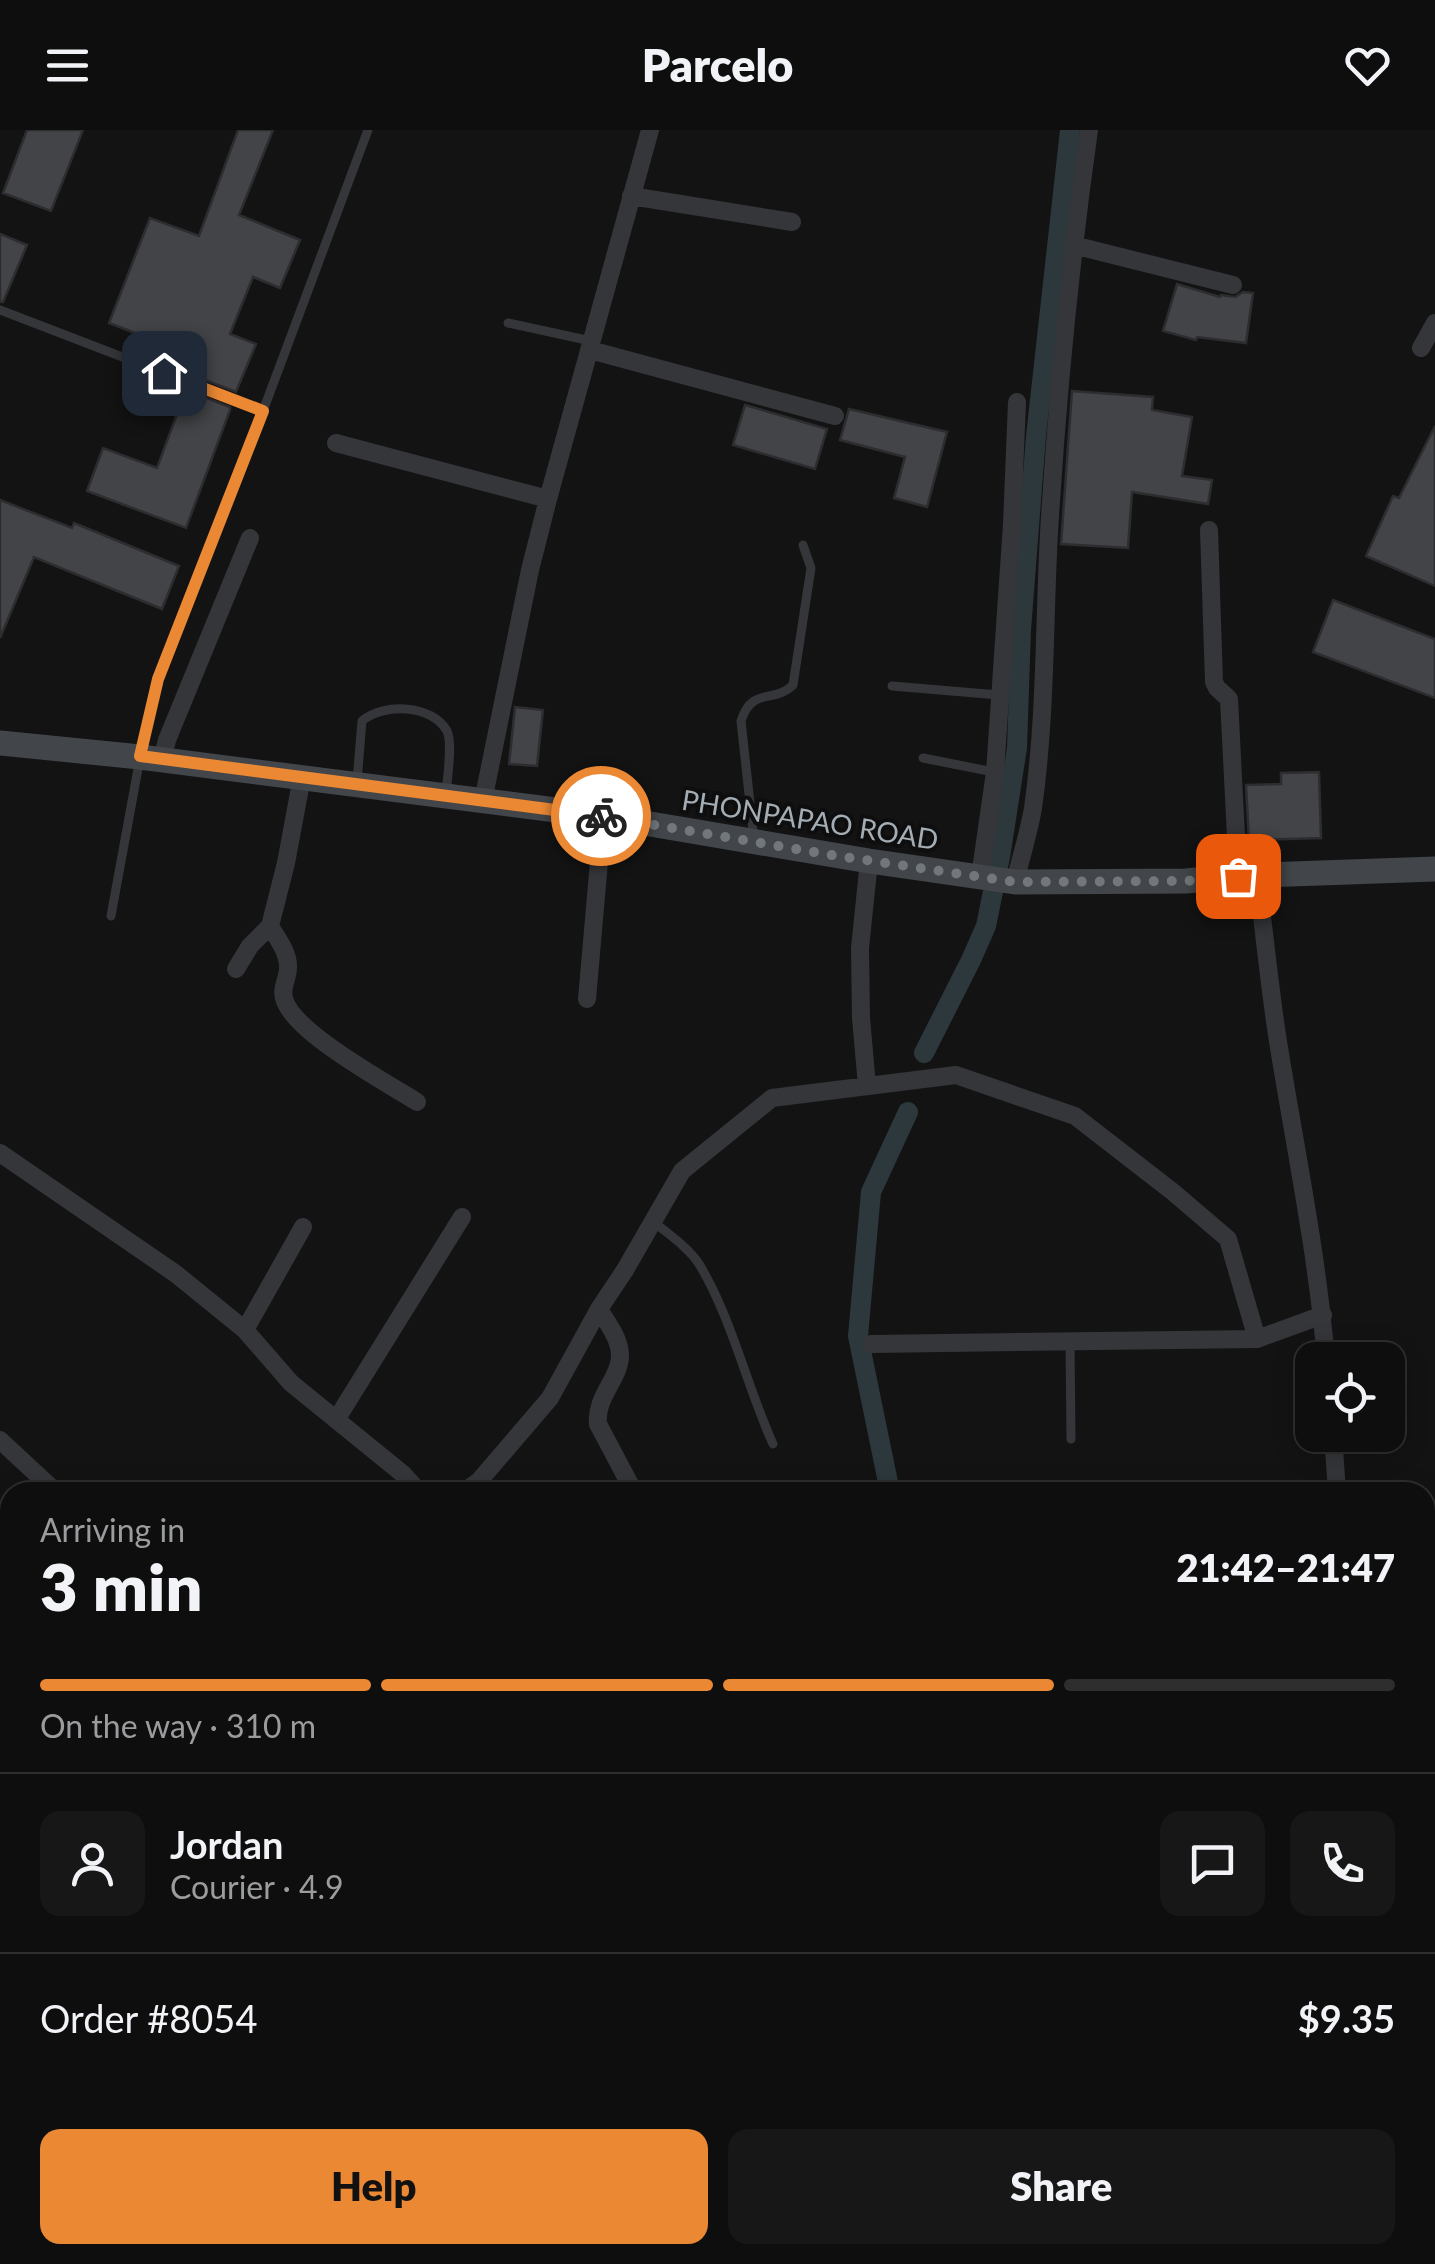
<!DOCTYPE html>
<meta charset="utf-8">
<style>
:root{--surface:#0e0e0f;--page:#171718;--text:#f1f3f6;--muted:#9b9c9e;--line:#2e2e2f;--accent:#eb8833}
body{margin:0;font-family:Lato,sans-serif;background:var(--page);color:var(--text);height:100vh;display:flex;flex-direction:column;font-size:38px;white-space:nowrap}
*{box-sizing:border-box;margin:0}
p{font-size:32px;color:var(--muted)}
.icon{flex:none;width:55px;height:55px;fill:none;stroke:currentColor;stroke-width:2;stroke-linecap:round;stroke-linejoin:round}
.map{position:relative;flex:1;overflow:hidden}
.drawer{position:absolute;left:0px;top:1352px;width:1435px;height:782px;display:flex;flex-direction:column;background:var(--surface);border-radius:30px 30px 0 0;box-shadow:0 5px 25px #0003,0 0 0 2px var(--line)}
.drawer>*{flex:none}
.controls{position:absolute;left:1295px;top:1212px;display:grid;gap:20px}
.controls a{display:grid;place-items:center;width:110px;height:110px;border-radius:20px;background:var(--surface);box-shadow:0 5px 25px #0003,0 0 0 2px var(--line);font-size:50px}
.pin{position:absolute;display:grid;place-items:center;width:85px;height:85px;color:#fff;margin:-42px;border-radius:20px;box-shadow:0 5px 15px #0006}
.courier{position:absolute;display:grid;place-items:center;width:100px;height:100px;margin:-50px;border:8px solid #eb8833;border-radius:50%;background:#fff;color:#222;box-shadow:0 2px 12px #0007}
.summary em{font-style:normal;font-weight:800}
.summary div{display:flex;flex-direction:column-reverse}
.summary{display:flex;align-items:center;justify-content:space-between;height:170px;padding:0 40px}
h1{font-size:65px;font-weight:800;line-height:75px}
.bar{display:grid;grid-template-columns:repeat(4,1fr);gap:15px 10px;align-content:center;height:120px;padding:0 40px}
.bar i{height:12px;border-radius:8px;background:var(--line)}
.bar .active{background:var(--accent)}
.bar p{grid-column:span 4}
.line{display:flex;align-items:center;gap:25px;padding:0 40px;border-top:2px solid var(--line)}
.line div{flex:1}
.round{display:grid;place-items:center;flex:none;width:105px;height:105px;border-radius:20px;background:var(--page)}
.primary-button{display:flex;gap:20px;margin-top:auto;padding:20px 40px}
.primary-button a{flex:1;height:115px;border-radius:20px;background:var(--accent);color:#111;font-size:40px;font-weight:800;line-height:115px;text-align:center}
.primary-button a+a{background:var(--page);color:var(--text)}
header{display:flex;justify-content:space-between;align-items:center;height:130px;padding:0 40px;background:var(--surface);font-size:45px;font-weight:800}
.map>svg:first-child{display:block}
</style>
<header><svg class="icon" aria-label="menu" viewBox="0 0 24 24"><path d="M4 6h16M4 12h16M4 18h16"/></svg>Parcelo<svg class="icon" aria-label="heart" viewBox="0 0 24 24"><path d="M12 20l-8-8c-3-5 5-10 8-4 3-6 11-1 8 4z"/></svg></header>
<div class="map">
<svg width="1435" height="2134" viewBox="0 0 1435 2134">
<rect width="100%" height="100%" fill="#131314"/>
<path fill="#1f271f" d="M10,1887V2057L0,2061V1890Z"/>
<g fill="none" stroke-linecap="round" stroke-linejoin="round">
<path stroke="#2c383c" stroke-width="20" d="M924,923L971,830L986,796L1000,727L1017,618L1021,500L1036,306L1070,0
M890,1362L858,1206L871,1062L908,982
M1425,1808L1435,1810"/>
</g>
<path fill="#424447" stroke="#2d2d30" stroke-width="2.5" d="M27,0H83L51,81L3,63Z
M238,0H273L239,85L300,110L280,158L253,147L230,204L256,214L236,262L192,245L195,237L152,220L156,211L109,193L150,88L199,106Z
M0,104L27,115L3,172H0Z
M1177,154L1220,167L1221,165L1235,167L1243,162L1253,163L1246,213L1197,207L1196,210L1163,201Z
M186,260L230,277V280L186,398L87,361L103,318L157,338Z
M1072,261L1153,267L1152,280L1192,287L1182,346L1212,350L1208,374L1132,362L1128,418L1061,414Z
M745,275L827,299L815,339L733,315Z
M849,279L947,302L927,377L894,368L905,327L840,310Z
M1435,296V456L1366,426L1393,366L1399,368Z
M0,370L72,398L74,393L179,436L162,479L34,427L0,508Z
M1333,470L1435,509V568L1313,522Z
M515,577L543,580L537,636L509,634Z
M1319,642L1321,708L1249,710L1246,655L1281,654V643Z"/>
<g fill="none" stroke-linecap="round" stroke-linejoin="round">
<path stroke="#343639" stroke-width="9" d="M0,180L263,281
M508,193L591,211
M892,556L999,565
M923,628L994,642
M357,651L362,591C383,573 432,574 447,601C453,613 447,649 446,664
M754,710L741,591C752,556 774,574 793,555L811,438L803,415
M111,786L144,606L159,549L263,281L368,0
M654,1092C668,1104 689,1118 699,1134C731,1186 747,1257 773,1314
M1070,1212L1071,1309
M0,1945L10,1965
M987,2134L988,2125
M1385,2134L1386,2125"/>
<path stroke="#343639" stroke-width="18" d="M631,66L792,92
M1073,115L1233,155
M1421,218L1435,193
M590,220L835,286
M336,313L548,369
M1209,400L1214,552L1217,558L1229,569L1238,746
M162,630L167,610L250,408
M483,671L530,440L548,369L650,0
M1257,746C1264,799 1269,852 1277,905C1294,1013 1317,1121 1326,1230
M980,747L995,642L1012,394L1017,272
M1015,752C1021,727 1029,702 1033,678C1046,587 1044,494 1049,403C1057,268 1070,134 1089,0
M270,796C277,808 289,823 288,838C288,848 281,858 284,868C291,901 387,953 417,972
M236,839L250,816L270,796L286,733L302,647
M587,869L603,686
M867,956L861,888L860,818L869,731
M0,1023L176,1144L245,1200L291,1253L403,1344L419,1362
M599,1179C607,1193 619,1207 620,1224C621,1248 595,1266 598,1294L634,1362
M245,1200L303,1097
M871,1214L1257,1209
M336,1290L462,1087
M1333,1305L1337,1362
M0,1310L56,1362
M464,1362L479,1351L550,1268L599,1179L625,1140L682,1041L772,968L956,945L1075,986L1173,1062L1228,1109L1257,1209L1323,1185
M1425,1425H1435
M0,1715L10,1708
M521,2125L526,2134
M1165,2134L1166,2125"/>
<path stroke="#424549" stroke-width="25" d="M0,613L140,627L603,686L869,731L1015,752L1186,751L1238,746L1435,739
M0,2104L10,2101
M705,2125L753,2134
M900,2125L960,2134
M0,2131L22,2125"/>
</g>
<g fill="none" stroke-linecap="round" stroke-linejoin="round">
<path stroke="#71777c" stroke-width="10" stroke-dasharray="0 18" d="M601,686L831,725L1015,752L1186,751L1238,746"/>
<path stroke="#eb8833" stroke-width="12" d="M164,243L263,281L158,549L140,626L601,686"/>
</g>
<g text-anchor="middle" stroke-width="8" stroke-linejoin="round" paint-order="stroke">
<g font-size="28" fill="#a4adb4" stroke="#0e0e0f">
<text transform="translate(810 690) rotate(9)" y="10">PHONPAPAO ROAD</text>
</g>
</g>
</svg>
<div class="controls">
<a><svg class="icon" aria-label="locate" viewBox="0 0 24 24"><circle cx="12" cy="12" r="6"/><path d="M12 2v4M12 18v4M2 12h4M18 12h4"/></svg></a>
</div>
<div class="pin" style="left:1238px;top:746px;background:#ea580c"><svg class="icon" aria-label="bag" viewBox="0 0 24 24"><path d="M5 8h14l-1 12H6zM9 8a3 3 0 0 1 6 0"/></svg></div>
<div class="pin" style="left:164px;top:243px;background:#1f2937"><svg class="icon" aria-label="home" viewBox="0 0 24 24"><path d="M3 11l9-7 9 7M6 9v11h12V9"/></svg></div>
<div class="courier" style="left:601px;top:686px"><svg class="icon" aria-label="bike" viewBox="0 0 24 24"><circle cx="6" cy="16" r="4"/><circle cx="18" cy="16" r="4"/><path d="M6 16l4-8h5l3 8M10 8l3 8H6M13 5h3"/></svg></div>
<section class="drawer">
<div class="summary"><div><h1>3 min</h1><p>Arriving in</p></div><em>21:42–21:47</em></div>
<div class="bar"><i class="active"></i><i class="active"></i><i class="active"></i><i></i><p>On the way · 310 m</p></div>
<div class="line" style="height:180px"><a class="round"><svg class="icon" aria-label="person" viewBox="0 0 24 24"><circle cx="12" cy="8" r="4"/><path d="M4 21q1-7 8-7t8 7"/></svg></a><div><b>Jordan</b><p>Courier · 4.9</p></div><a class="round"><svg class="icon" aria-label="chat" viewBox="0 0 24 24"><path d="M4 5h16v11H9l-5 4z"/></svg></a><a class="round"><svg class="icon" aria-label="phone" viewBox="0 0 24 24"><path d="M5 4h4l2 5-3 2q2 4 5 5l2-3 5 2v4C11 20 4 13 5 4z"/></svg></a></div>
<div class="line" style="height:130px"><div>Order #8054</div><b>$9.35</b></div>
<div class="primary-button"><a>Help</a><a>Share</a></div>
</section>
</div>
